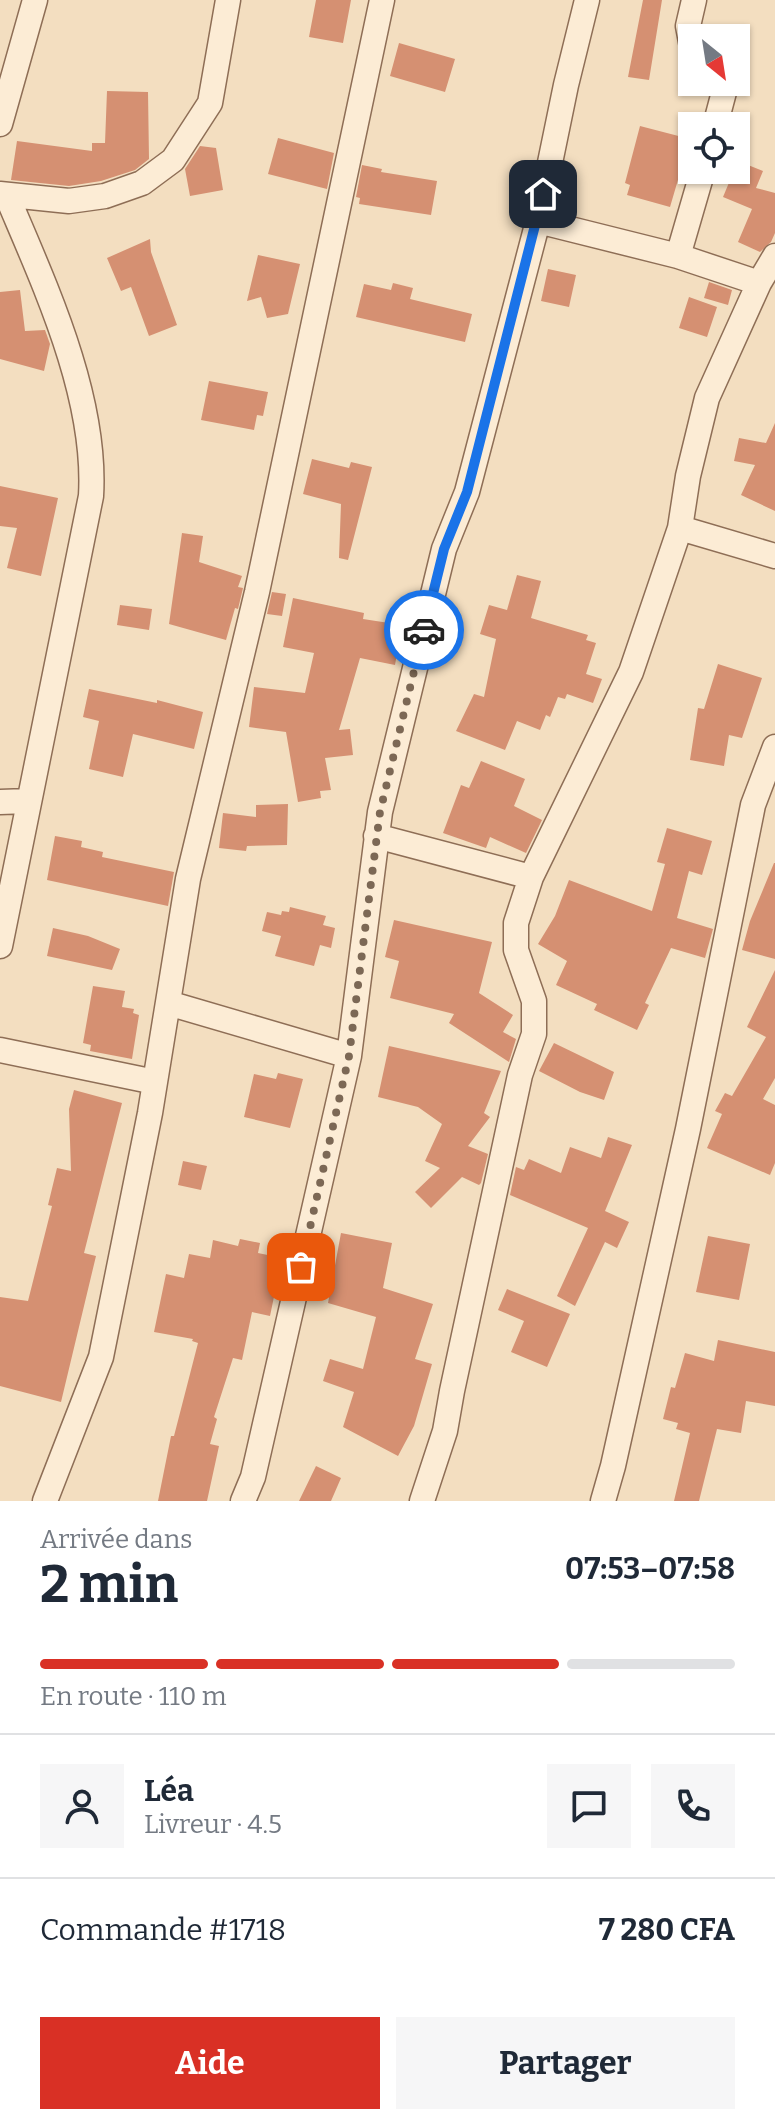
<!DOCTYPE html>
<html lang="fr">
<meta charset="utf-8">
<style>
:root{--surface:#fff;--page:#f6f6f7;--text:#1f2937;--muted:#747a83;--line:#e0e1e3;--accent:#d93025}
body{margin:0;font-family:Bitter,serif;background:var(--page);color:var(--text);height:100vh;display:flex;flex-direction:column;font-size:30px;white-space:nowrap}
*{box-sizing:border-box;margin:0}
p{font-size:26px;color:var(--muted)}
.icon{flex:none;width:44px;height:44px;fill:none;stroke:currentColor;stroke-width:2;stroke-linecap:round;stroke-linejoin:round}
.map{position:relative;height:1501px;overflow:hidden}
.side{display:flex;flex-direction:column;background:var(--surface);flex:1}
.side>*{flex:none}
.needle{width:52px;rotate:150deg}
.controls{position:absolute;left:678px;top:24px;display:grid;gap:16px}
.controls a{display:grid;place-items:center;width:72px;height:72px;border-radius:0px;background:var(--surface);box-shadow:0 2px 6px #0004;font-size:40px}
.pin{position:absolute;display:grid;place-items:center;width:68px;height:68px;color:#fff;margin:-34px;border-radius:16px;box-shadow:0 4px 12px #0006}
.courier{position:absolute;display:grid;place-items:center;width:80px;height:80px;margin:-40px;border:6px solid #1a73e8;border-radius:50%;background:#fff;color:#222;box-shadow:0 2px 10px #0007}
.summary em{font-style:normal;font-weight:700}
.summary div{display:flex;flex-direction:column-reverse}
.summary{display:flex;align-items:center;justify-content:space-between;height:136px;padding:0 40px}
h1{font-size:52px;font-weight:700;line-height:60px}
.bar{display:grid;grid-template-columns:repeat(4,1fr);gap:12px 8px;align-content:center;height:96px;padding:0 40px}
.bar i{height:10px;border-radius:6px;background:var(--line)}
.bar .current{background:var(--accent)}
.bar p{grid-column:span 4}
.line{display:flex;align-items:center;gap:20px;padding:0 40px;border-top:2px solid var(--line)}
.line div{flex:1}
.round{display:grid;place-items:center;flex:none;width:84px;height:84px;border-radius:0px;background:var(--page)}
.primary-button{display:flex;gap:16px;margin-top:auto;padding:16px 40px}
.primary-button a{flex:1;height:92px;border-radius:0px;background:var(--accent);color:#fff;font-size:32px;font-weight:700;line-height:92px;text-align:center}
.primary-button a+a{background:var(--page);color:var(--text)}
.map>svg:first-child{display:block}
</style>
<div class="map">
<svg width="775" height="1501" viewBox="0 0 775 1501">
<rect width="100%" height="100%" fill="#f3dec0"/>
<path fill="#d59072" d="M316,0H351L343,43L309,37Z
M643,0H662L649,80L628,77Z
M399,43L455,59L445,92L390,76Z
M107,91L148,92L149,159L135,170L101,181L69,186L11,180L17,141L92,151V143H105Z
M640,126L690,139L670,207L627,195L630,185L625,183Z
M278,138L334,153L327,189L268,174Z
M200,146L216,148L223,190L190,196L185,169Z
M738,161L763,171L756,188L775,193V233L771,242L760,252L738,242L752,209L723,197Z
M362,165L382,169L381,172L437,181L431,215L359,204L360,198L356,197Z
M150,239L151,252L177,325L149,336L131,287L121,291L107,258Z
M258,255L300,264L288,314L267,318L261,297L247,301Z
M548,269L576,275L569,307L541,301Z
M709,282L732,290L728,305L704,298Z
M393,283L413,288L410,299L472,314L465,342L356,317L364,284L391,290Z
M20,290L25,331L45,330L50,344L44,371L0,359V292Z
M689,297L717,307L707,337L679,328Z
M209,381L268,392L263,416L257,415L254,430L201,420Z
M775,423V511L741,495L755,465L734,461L739,438L766,443Z
M312,459L349,468L351,462L372,467L348,560L339,558L341,504L303,494Z
M0,486L58,498L41,576L7,568L17,528L0,526Z
M182,533L203,536L199,562L242,576L238,587L243,588L238,609L235,608L226,640L169,624Z
M517,575L541,581L531,618L588,635L586,640L596,643L586,674L602,679L593,703L567,694L565,699L558,697L550,717L546,715L540,730L517,721L505,750L456,731L474,694L484,697L496,639L480,634L489,605L507,610Z
M272,592L286,594L282,616L267,614Z
M293,598L364,613L363,619L402,625L395,665L360,658L339,730L350,729L353,755L325,758L331,790L320,791L321,798L298,802L286,732L249,727L254,687L305,693L314,653L283,647Z
M120,605L152,609L149,630L117,625Z
M718,664L762,678L742,738L729,735L724,766L690,760L698,708L704,709Z
M89,689L157,703V700L203,712L194,749L133,734L123,777L89,769L99,721L83,717Z
M481,761L525,779L514,806L542,820L526,853L490,837L486,848L443,833L461,785L469,788Z
M288,804L287,845L247,846L246,851L219,848L223,813L256,817V805Z
M667,828L712,841L702,875L689,871L677,918L713,929L705,958L671,948L645,1003L649,1005L637,1030L594,1010L597,1004L556,985L567,961L538,944L555,916L569,880L652,911L665,864L657,862Z
M55,836L82,841L81,847L103,852L102,857L174,872L168,906L47,880Z
M774,863H775V959L742,950L750,921Z
M290,907L326,916L323,925L335,928L331,948L320,945L314,966L275,956L281,936L262,931L267,912L281,915L282,911L289,912Z
M394,920L492,942L479,993L513,1015L503,1032L516,1039L509,1062L449,1023L454,1014L390,998L399,961L385,957Z
M53,928L88,936L120,949L112,970L47,956Z
M775,970V1078L763,1099L775,1105V1163L770,1175L707,1148L722,1114L715,1111L725,1093L732,1096L766,1037L747,1027Z
M93,986L125,991L122,1007L134,1009L133,1013L139,1015L132,1059L90,1051L91,1045L83,1043Z
M554,1043L614,1072L604,1100L580,1092L539,1071Z
M389,1046L501,1071L484,1113L490,1117L468,1146L488,1154L481,1183L479,1185L462,1177L431,1208L415,1192L440,1168L425,1161L442,1124L418,1107L378,1097Z
M278,1073L303,1079L290,1128L244,1117L254,1074L276,1079Z
M74,1090L122,1103L84,1253L96,1256L61,1402L0,1386V1297L28,1301L52,1206L48,1205L57,1168L71,1171L69,1109Z
M608,1137L632,1145L605,1211L629,1222L617,1248L605,1242L575,1306L557,1296L588,1228L510,1195L516,1167L524,1170L529,1159L561,1173L570,1147L601,1158Z
M183,1161L207,1166L201,1190L178,1185Z
M341,1233L392,1243L383,1288L433,1304L415,1359L432,1364L414,1426L398,1456L343,1427L354,1392L323,1381L330,1359L363,1369L376,1317L328,1303Z
M708,1236L750,1244L739,1300L696,1292Z
M240,1239L260,1243L258,1253L282,1258L270,1316L252,1312L242,1360L233,1358L214,1417L217,1419L210,1444L219,1446L207,1501H158L171,1436H174L198,1343L192,1341L193,1339L154,1332L166,1274L184,1278L189,1254L210,1258L213,1240L238,1246Z
M507,1289L570,1314L547,1367L511,1352L524,1321L498,1310Z
M718,1340L775,1352V1406L746,1401L741,1433L717,1429L699,1501H674L690,1433L676,1429L678,1423L663,1419L671,1387L675,1388L685,1353L714,1361Z
M316,1466L341,1478L331,1501H299Z"/>
<g fill="none" stroke-linecap="round" stroke-linejoin="round">
<defs>
<path id="street" d="M692,47L688,26L694,0
M0,124L35,0
M715,126L724,92L718,82
M0,194L69,201L105,196L142,183L173,160L210,103L228,0
M538,221L678,256L759,283
M678,256L703,170
M680,528L775,556
M0,802L28,801
M376,836L531,877
M0,946L91,496C97,396 45,286 7,196
M168,1003L349,1056
M0,1050L155,1082
M45,1501L101,1357L150,1113L188,879L257,592L382,0
M243,1501L253,1477L349,1056L380,812L444,549L467,492L538,221L566,85L587,0
M422,1501L445,1431L452,1391L520,1075L534,1034V1001L516,950V923L531,877L631,672L680,528L688,476L707,398L759,283L775,256
M603,1501L613,1466L688,1129L753,805L775,747"/>
</defs>
<use href="#street" stroke="#8e6e56" stroke-width="27"/>
<use href="#street" stroke="#fcecd5" stroke-width="24"/>
</g>
<g fill="none" stroke-linecap="round" stroke-linejoin="round">
<path stroke="#7c6855" stroke-width="8" stroke-dasharray="0 14.4" d="M301,1267L349,1056L380,812L424,630"/>
<path stroke="#1a73e8" stroke-width="10" d="M424,630L444,549L467,492L543,194"/>
</g>
</svg>
<div class="controls">
<a><svg class="needle" viewBox="-14 -14 28 28"><path d="M0-13l5 13h-10z" fill="#e53935"/><path d="M0 13l5-13h-10z" fill="#747a83"/></svg></a>
<a><svg class="icon" aria-label="locate" viewBox="0 0 24 24"><circle cx="12" cy="12" r="6"/><path d="M12 2v4M12 18v4M2 12h4M18 12h4"/></svg></a>
</div>
<div class="pin" style="left:301px;top:1267px;background:#ea580c"><svg class="icon" aria-label="bag" viewBox="0 0 24 24"><path d="M5 8h14l-1 12H6zM9 8a3 3 0 0 1 6 0"/></svg></div>
<div class="pin" style="left:543px;top:194px;background:#1f2937"><svg class="icon" aria-label="home" viewBox="0 0 24 24"><path d="M3 11l9-7 9 7M6 9v11h12V9"/></svg></div>
<div class="courier" style="left:424px;top:630px"><svg class="icon" aria-label="car" viewBox="0 0 24 24"><path d="M5 17H2v-5l4-1 3-4h7l3 4 3 1v5h-3M9 17h6M6 11h13"/><circle cx="7" cy="17" r="2"/><circle cx="17" cy="17" r="2"/></svg></div>
</div>
<section class="side">
<div class="summary"><div><h1>2 min</h1><p>Arrivée dans</p></div><em>07:53–07:58</em></div>
<div class="bar"><i class="current"></i><i class="current"></i><i class="current"></i><i></i><p>En route · 110 m</p></div>
<div class="line" style="height:144px"><a class="round"><svg class="icon" aria-label="person" viewBox="0 0 24 24"><circle cx="12" cy="8" r="4"/><path d="M4 21q1-7 8-7t8 7"/></svg></a><div><b>Léa</b><p>Livreur · 4.5</p></div><a class="round"><svg class="icon" aria-label="chat" viewBox="0 0 24 24"><path d="M4 5h16v11H9l-5 4z"/></svg></a><a class="round"><svg class="icon" aria-label="phone" viewBox="0 0 24 24"><path d="M5 4h4l2 5-3 2q2 4 5 5l2-3 5 2v4C11 20 4 13 5 4z"/></svg></a></div>
<div class="line" style="height:104px"><div>Commande #1718</div><b>7 280 CFA</b></div>
<div class="primary-button"><a>Aide</a><a>Partager</a></div>
</section>
